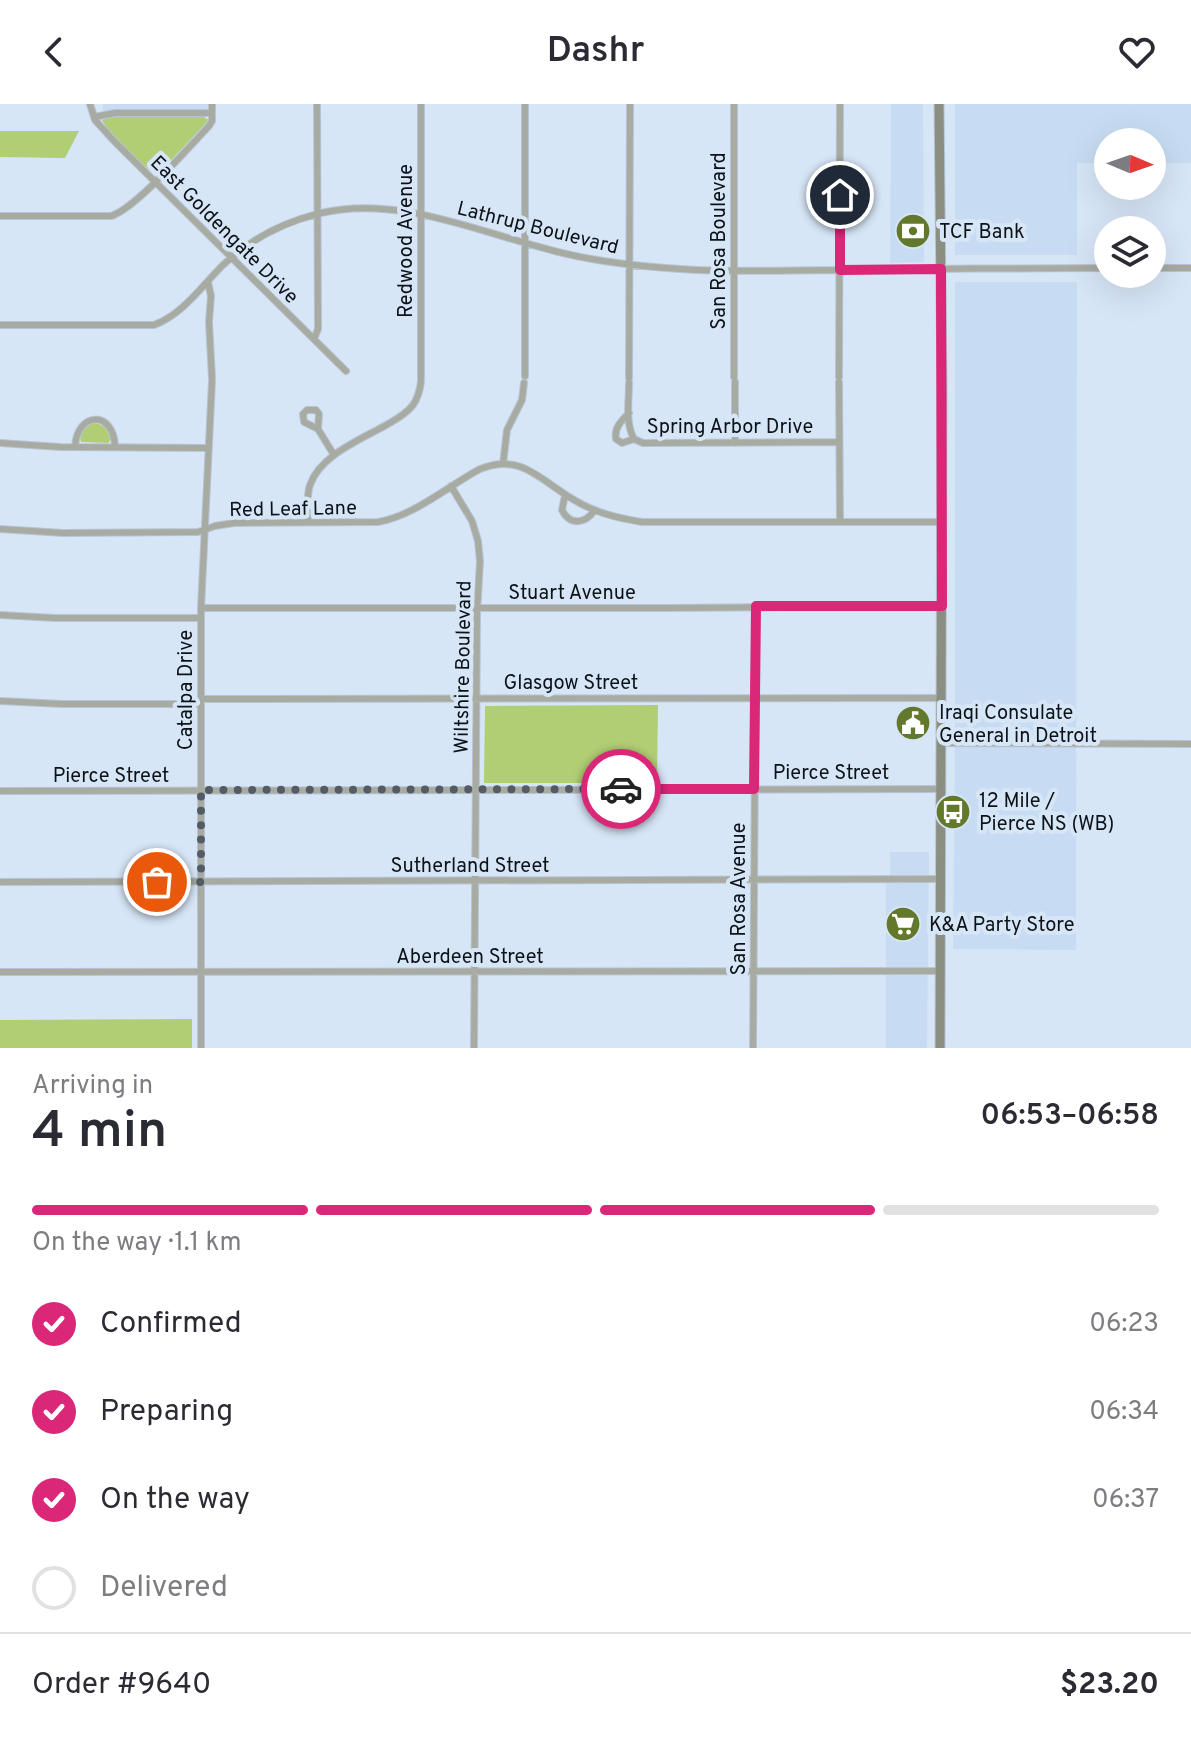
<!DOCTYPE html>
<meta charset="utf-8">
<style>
:root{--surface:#fff;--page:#f7f7f7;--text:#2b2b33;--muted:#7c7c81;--line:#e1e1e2;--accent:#db2777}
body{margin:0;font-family:Overpass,sans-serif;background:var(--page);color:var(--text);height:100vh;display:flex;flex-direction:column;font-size:30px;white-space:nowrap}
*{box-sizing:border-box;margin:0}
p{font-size:26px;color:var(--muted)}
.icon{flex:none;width:44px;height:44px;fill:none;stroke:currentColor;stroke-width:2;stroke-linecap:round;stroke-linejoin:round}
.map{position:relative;height:944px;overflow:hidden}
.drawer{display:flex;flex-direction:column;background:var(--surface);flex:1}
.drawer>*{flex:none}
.needle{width:52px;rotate:92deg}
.fabs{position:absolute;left:1094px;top:24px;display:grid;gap:16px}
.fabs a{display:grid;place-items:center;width:72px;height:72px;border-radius:50%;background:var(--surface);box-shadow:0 8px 32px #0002;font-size:40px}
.pin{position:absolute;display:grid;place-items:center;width:68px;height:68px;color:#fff;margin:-34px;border:4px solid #fff;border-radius:50%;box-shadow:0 2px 8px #0007}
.courier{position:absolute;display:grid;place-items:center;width:80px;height:80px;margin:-40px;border:6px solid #db2777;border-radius:50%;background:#fff;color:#222;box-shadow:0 2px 10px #0007}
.headline em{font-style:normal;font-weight:600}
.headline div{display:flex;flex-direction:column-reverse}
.headline{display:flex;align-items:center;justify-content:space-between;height:136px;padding:0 32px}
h1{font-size:52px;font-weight:600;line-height:60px}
.bar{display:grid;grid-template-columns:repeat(4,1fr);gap:12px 8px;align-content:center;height:96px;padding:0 32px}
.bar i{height:10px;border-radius:6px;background:var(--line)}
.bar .active{background:var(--accent)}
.bar p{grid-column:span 4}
.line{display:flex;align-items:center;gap:20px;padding:0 32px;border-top:2px solid var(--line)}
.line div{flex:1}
ol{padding:0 32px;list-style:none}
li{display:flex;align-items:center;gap:24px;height:88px}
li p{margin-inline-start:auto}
li .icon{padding:8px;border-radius:50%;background:var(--accent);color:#fff;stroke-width:4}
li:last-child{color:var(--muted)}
li i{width:44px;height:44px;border:4px solid var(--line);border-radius:50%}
header{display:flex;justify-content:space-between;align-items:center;height:104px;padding:0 32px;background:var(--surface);font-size:36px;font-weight:600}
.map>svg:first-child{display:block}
</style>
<header><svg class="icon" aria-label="back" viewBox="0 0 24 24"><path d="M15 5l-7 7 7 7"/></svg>Dashr<svg class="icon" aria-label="heart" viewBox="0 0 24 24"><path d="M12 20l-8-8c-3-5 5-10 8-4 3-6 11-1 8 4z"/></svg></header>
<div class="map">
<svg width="1191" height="944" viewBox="0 0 1191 944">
<rect width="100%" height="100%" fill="#d7e6f7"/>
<path fill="#c7dcf2" d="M103,0H214V8L103,7Z
M891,0H923L924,158L890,159Z
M955,0H1191V59H1152V38H1108V59H1077V151H955Z
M955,178H1077L1076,846L953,845L955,628Z
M890,748H929L927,944H886V773L890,772Z"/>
<path fill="#b1ce75" d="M108,13H204L209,16L161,67L155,69C139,60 110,32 102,16Z
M0,27H79L65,54L0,53Z
M94,319C104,320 109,326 111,335L108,339L81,338L80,334L85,323Z
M658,601L657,679H484L485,602Z
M192,915V944H0V916Z"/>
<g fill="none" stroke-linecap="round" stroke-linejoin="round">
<defs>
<path id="minor" d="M90,0L95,16L115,38L346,267
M421,0V274
M525,0V272
M94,13L115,9H212
M0,112H111C135,105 189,43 209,22L212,17V0
M1152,164H1191
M208,178L211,192L209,218L212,274
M0,221H154C182,211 202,182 222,162C248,137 282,119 317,110C394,90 473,126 547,145C586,156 626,161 666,164C725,169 783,166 842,166C931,165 1019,164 1108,164
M314,235L318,225L317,0
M734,273V0
M839,273L840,0
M629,274L630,0
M735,278V339
M839,278L840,418
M629,279C629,298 625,318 634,335
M629,309C621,317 614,324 616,335L622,339L634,335L643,339L839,338
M318,325L304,318L303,310L307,306H316L319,310L318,325L334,351
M0,339L60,343L209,344
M75,343C77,307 114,306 115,343
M503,360L507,326L522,296L524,279
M451,382L472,417L478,437L480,457L477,509L474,944
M565,391L562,406C570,422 585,420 595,406
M308,418C308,406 306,393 310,381C320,351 362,335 388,320C397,315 407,309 413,301C418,294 420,286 421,277
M0,425L63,429L198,428L215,422L234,419L378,418C414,412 448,382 480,365C523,348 541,378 576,397C596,409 618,414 642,418H942
M201,504H668L942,502
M0,511L55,514H201
M201,595L942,594
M0,597L62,600H201
M942,639L1191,640
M0,687L942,685
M0,778L941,775
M0,868L940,867
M201,944V504L212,277
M753,944L756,502"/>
<path id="secondary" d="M939,0L942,285L940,944"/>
</defs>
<use href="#minor" stroke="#b7c4d3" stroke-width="8"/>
<use href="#secondary" stroke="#b7c4d3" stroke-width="11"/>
<use href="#minor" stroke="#a8aba2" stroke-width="6"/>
<use href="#secondary" stroke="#8a8f82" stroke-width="9"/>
</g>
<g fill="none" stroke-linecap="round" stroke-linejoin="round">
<path stroke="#535c65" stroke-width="8" stroke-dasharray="0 14.4" d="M157,778H201V686L621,685"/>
<path stroke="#db2777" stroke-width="10" d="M621,685H754L756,502H942L941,165L840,166V91"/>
</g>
<defs>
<symbol id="bank-disc" viewBox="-11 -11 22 22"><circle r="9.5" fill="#62782a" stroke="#d7e6f7"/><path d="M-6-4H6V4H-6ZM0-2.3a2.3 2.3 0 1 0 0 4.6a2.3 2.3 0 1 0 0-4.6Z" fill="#fff"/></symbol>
<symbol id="civic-disc" viewBox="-11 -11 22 22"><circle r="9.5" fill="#62782a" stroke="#d7e6f7"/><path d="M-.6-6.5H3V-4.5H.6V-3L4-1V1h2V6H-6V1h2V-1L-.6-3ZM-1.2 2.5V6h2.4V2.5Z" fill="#fff"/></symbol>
<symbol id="bus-disc" viewBox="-11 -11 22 22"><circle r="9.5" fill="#62782a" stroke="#d7e6f7"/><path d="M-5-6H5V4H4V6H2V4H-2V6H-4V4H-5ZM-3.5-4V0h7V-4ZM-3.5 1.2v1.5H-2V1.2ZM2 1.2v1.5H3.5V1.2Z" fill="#fff"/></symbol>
<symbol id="supermarket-disc" viewBox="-11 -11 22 22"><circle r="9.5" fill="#62782a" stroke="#d7e6f7"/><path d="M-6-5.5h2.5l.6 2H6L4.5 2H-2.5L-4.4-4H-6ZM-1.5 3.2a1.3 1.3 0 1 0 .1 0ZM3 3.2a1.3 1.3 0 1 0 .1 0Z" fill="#fff"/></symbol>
</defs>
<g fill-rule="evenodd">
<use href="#bank-disc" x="893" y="107" width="40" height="40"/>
<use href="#civic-disc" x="893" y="599" width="40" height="40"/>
<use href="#bus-disc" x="933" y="688" width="40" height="40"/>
<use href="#supermarket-disc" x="883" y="800" width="40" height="40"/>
</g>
<g text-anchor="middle" stroke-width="8" stroke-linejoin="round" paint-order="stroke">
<g font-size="20" fill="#0c1217" stroke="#d7e6f7">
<text transform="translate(538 123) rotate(14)" y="7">Lathrup Boulevard</text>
<text transform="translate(225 125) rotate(45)" y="7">East Goldengate Drive</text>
<text transform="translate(405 137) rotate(-90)" y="7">Redwood Avenue</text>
<text transform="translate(718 137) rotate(-90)" y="7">San Rosa Boulevard</text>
<text x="730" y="329">Spring Arbor Drive</text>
<text transform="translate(293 404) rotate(-1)" y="7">Red Leaf Lane</text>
<text x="572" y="495">Stuart Avenue</text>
<text transform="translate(462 563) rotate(-89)" y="7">Wiltshire Boulevard</text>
<text x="571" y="585">Glasgow Street</text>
<text transform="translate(185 586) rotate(-90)" y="7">Catalpa Drive</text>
<text x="831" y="675">Pierce Street</text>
<text x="111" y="678">Pierce Street</text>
<text x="470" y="768">Sutherland Street</text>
<text transform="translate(738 795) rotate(-90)" y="7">San Rosa Avenue</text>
<text x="470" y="859">Aberdeen Street</text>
</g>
<g font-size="20" fill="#0c1217" stroke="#d7e6f7" text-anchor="start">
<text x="939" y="134">TCF Bank</text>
<text x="939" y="615">Iraqi Consulate<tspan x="939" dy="23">General in Detroit</tspan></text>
<text x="979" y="703">12 Mile /<tspan x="979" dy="23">Pierce NS (WB)</tspan></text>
<text x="929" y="827">K&amp;A Party Store</text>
</g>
</g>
</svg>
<div class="fabs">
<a><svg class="needle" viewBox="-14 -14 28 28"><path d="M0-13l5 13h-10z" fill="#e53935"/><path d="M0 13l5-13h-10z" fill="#7c7c81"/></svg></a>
<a><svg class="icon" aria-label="layers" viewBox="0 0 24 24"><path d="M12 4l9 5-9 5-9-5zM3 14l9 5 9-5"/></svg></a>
</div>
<div class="pin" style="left:157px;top:778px;background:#ea580c"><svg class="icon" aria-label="bag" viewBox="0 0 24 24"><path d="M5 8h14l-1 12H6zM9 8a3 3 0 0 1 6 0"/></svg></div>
<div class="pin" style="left:840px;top:91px;background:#1f2937"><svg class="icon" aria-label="home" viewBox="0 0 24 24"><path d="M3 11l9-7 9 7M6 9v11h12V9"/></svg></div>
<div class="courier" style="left:621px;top:685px"><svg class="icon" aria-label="car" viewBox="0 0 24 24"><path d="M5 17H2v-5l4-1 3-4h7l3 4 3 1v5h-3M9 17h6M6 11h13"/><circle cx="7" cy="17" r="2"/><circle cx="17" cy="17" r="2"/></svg></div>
</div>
<section class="drawer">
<div class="headline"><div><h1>4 min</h1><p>Arriving in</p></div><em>06:53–06:58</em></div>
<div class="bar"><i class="active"></i><i class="active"></i><i class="active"></i><i></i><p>On the way · 1.1 km</p></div>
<ol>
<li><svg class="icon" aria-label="check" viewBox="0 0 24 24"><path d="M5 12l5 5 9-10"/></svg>Confirmed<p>06:23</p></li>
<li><svg class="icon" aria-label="check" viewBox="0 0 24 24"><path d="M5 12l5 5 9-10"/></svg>Preparing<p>06:34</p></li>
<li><svg class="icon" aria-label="check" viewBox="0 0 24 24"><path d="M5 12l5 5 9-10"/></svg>On the way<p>06:37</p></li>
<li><i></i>Delivered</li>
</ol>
<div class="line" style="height:104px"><div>Order #9640</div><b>$23.20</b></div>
</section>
